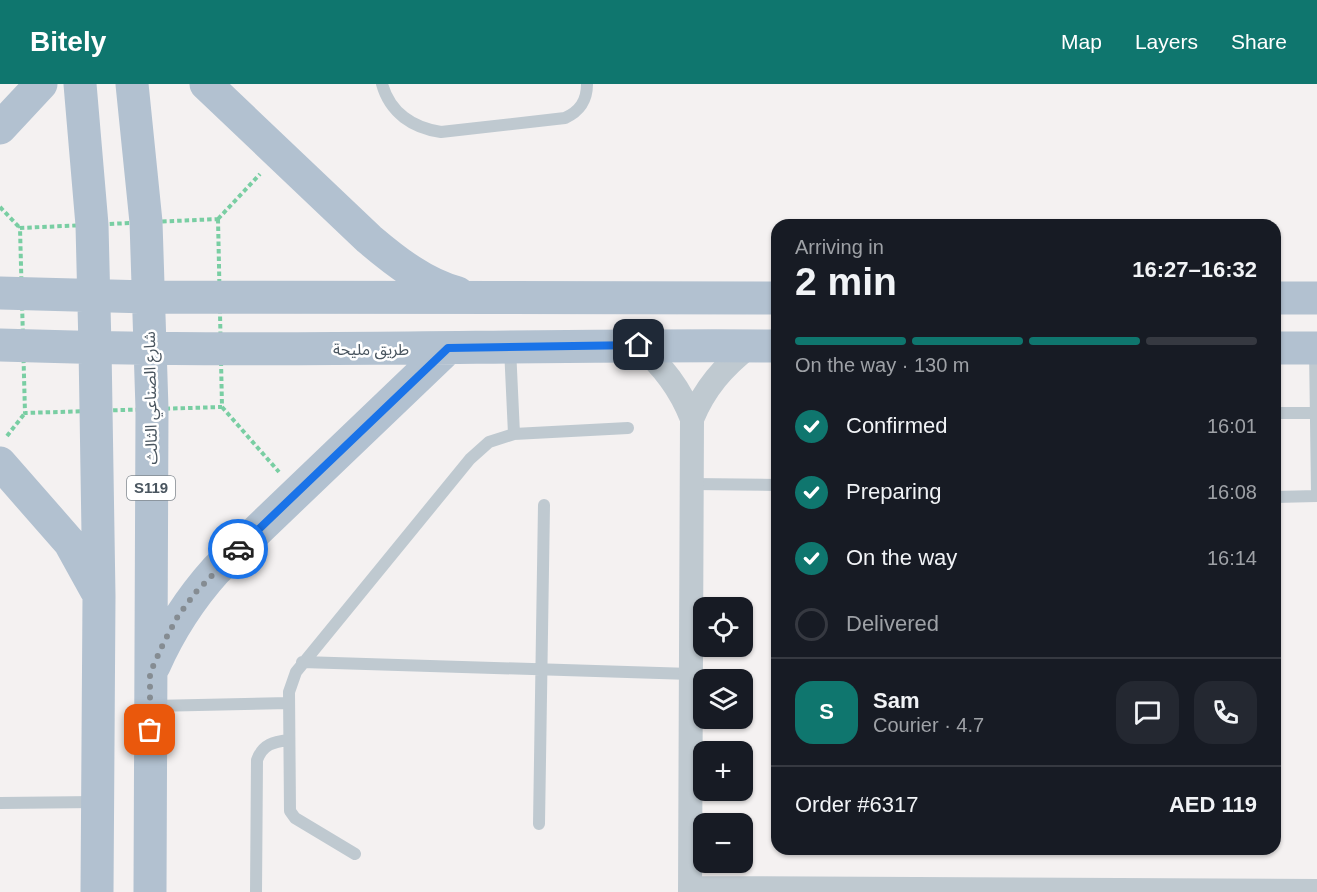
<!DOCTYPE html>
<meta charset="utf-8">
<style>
:root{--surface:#171b24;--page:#242831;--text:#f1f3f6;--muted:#9ea1a6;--line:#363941;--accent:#0f766e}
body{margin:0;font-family:Helvetica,"Noto Sans Arabic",sans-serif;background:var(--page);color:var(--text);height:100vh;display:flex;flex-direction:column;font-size:22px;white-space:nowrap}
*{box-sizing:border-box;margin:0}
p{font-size:20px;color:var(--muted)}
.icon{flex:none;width:33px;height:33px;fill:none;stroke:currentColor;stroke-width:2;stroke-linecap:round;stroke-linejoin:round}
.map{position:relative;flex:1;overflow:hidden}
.drawer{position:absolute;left:771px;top:135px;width:510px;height:636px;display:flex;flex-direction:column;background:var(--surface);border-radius:18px;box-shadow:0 2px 4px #0004}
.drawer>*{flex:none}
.tools{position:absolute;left:693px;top:513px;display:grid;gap:12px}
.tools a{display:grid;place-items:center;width:60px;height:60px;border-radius:12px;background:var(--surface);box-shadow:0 2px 4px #0004;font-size:30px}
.pin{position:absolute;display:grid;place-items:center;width:51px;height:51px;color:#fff;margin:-26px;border-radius:12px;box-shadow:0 3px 9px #0006}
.courier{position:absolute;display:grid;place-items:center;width:60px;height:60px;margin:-30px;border:4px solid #1a73e8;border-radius:50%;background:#fff;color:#222;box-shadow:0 2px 8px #0007}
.summary em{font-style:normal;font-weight:800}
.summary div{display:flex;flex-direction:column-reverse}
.summary{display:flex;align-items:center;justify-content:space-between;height:102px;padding:0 24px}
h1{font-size:39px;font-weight:800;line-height:45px}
.bar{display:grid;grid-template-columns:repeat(4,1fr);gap:9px 6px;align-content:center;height:72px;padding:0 24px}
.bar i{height:8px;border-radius:4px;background:var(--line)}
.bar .selected{background:var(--accent)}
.bar p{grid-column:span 4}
.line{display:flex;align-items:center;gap:15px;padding:0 24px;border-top:2px solid var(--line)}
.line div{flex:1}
.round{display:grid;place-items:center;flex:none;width:63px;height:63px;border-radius:18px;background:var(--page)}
ol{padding:0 24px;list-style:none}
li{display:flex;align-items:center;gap:18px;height:66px}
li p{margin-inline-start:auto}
li .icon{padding:6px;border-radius:50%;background:var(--accent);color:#fff;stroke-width:4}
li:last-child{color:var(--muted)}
li i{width:33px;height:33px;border:3px solid var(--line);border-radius:50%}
header{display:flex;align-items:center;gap:36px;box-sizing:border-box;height:84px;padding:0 30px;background:var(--accent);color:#fff}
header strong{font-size:28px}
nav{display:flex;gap:33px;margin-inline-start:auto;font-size:21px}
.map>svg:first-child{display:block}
</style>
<header>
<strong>Bitely</strong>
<nav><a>Map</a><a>Layers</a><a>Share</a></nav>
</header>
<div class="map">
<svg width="1317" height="808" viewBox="0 0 1317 808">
<rect width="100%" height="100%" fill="#f4f1f1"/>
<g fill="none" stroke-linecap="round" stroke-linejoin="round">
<path stroke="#79cea3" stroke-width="4" stroke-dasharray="4.5 3" stroke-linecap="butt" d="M0,123L20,144
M218,135L222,323L25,329L20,144Z
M218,135L260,90
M222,323L279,388
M7,352L25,329"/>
<path stroke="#bfc9d0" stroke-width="12" d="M382,0C390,29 413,44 441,48L565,34C580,27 587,17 587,0
M510,264L514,350
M1315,265L1317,409
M1275,329H1316
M692,400L777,401
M1275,413L1317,412
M302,578L691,590
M152,622L289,619
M0,719L97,718
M539,740L544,421
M355,770L295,734L290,727L289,608L296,588L470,375L489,358L514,350L628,344
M256,808L257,676C263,660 273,658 289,656"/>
<path stroke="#bfc9d0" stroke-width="24" d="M639,261C663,283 680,304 692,335L690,808
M692,335C705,304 723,283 750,262
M690,804L1317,807"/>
<path stroke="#b2c1d0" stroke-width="33" d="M80,0L92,141L95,263L99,512L97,808
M132,0L146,138L152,325L150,808
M206,0L369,155C395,177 424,200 458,209
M0,44L41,0
M0,209L148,213L777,214
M1275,214H1317
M0,261C259,270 518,260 777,262
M1275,264H1317
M0,379L70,459L96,506
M154,582C170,546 189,516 216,486L448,264"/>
</g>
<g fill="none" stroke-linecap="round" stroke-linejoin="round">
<path stroke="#858c92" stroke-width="6" stroke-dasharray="0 10.8" d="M150,646V589L164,558L178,532L196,508L238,465"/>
<path stroke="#1a73e8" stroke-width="8" d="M238,465L448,264L639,261"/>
</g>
<g text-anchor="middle" stroke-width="5" stroke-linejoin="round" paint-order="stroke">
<rect fill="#fff" stroke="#80888f" stroke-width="1.5" x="127" y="392" width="48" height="24" rx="4.5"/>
<g font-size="15" font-weight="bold" fill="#49555f">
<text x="151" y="409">S119</text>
</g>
<g font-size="16" fill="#49555f" stroke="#fff">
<text x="371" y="271">طريق مليحة</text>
<text transform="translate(150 314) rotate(-91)" y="6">شارع الصناعي الثالث</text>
</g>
</g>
</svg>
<div class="tools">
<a><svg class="icon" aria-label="locate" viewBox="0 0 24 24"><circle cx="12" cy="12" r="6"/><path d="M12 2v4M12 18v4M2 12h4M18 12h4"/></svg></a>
<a><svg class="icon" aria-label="layers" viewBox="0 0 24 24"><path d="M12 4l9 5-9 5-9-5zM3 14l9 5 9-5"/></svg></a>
<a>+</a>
<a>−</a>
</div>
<div class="pin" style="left:150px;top:646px;background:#ea580c"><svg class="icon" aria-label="bag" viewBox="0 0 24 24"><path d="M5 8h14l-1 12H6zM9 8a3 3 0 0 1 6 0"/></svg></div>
<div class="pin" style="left:639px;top:261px;background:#1f2937"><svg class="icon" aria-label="home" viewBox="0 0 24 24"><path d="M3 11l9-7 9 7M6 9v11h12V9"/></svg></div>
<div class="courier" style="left:238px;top:465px"><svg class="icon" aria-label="car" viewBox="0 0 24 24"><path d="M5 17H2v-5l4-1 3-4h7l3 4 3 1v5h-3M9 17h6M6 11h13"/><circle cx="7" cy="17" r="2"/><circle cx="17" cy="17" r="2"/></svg></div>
<section class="drawer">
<div class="summary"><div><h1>2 min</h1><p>Arriving in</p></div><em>16:27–16:32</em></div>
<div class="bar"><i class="selected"></i><i class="selected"></i><i class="selected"></i><i></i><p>On the way · 130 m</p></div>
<ol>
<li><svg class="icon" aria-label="check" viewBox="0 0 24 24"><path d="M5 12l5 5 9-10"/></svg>Confirmed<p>16:01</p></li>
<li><svg class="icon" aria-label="check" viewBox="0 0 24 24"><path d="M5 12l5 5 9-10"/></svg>Preparing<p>16:08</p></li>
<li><svg class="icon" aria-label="check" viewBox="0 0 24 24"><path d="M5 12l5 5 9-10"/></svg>On the way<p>16:14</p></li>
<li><i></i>Delivered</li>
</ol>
<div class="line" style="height:108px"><b class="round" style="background:var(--accent);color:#fff">S</b><div><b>Sam</b><p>Courier · 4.7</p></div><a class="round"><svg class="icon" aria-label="chat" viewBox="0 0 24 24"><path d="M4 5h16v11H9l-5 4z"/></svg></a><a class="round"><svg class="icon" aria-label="phone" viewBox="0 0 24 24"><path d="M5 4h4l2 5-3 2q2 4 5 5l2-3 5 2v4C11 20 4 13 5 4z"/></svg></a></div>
<div class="line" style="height:78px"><div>Order #6317</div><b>AED 119</b></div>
</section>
</div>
